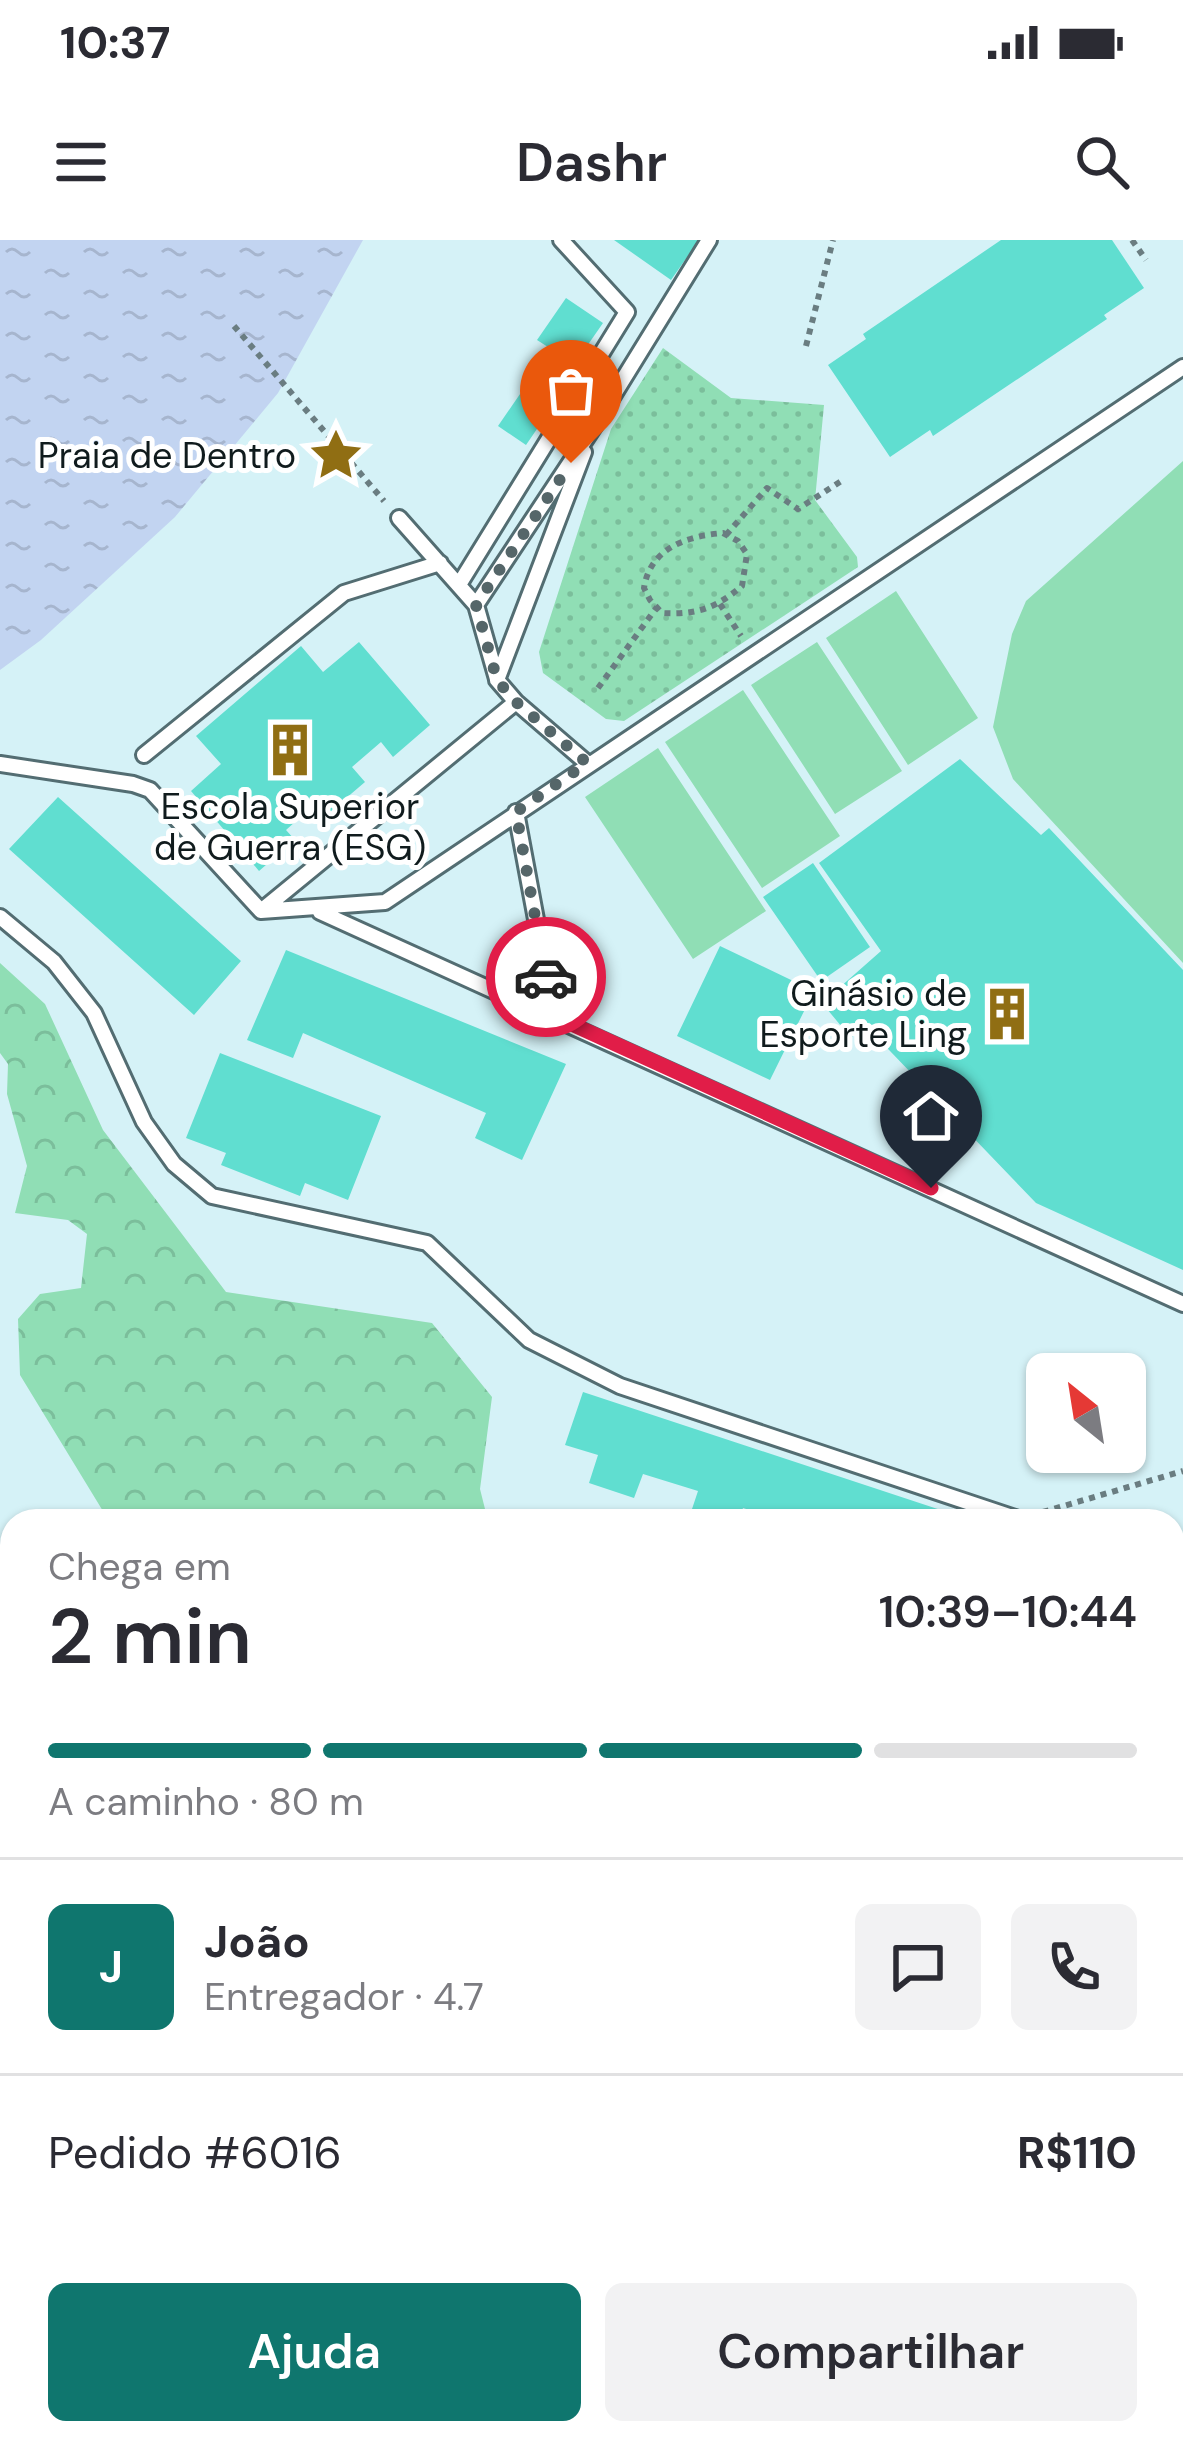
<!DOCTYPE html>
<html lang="pt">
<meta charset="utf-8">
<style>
:root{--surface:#fff;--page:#f2f2f3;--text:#2b2b33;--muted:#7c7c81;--line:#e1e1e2;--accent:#0f766e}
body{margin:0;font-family:"DM Sans",sans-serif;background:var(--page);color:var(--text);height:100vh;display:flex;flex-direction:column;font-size:45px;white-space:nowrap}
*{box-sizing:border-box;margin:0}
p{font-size:39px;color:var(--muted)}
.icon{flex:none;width:66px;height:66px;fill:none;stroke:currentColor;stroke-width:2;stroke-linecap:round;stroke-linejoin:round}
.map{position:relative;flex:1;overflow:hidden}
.sheet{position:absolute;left:0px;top:1269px;width:1185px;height:936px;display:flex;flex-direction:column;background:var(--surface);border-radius:36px 36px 0 0;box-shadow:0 3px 9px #0004}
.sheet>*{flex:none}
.needle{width:78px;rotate:330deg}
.tools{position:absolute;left:1026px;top:1113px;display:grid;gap:24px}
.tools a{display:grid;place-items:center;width:120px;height:120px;border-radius:18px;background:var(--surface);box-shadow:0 3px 9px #0004;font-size:60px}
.pin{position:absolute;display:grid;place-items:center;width:102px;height:102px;color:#fff;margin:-123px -51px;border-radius:50% 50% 50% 0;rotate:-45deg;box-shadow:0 0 12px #0007}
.pin .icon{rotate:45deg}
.courier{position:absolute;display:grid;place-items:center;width:120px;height:120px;margin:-60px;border:9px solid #e11d48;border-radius:50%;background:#fff;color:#222;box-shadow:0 3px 15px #0007}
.summary em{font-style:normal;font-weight:600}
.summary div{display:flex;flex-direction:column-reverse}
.summary{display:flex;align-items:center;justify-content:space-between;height:204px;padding:0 48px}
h1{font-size:78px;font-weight:600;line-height:90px}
.bar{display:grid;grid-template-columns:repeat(4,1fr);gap:18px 12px;align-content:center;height:144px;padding:0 48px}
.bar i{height:15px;border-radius:9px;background:var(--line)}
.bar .on{background:var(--accent)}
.bar p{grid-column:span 4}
.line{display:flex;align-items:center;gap:30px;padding:0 48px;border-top:3px solid var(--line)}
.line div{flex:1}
.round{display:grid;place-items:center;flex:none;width:126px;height:126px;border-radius:18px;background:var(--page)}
.button{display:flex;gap:24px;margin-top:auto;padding:24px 48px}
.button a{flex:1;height:138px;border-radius:18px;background:var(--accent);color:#fff;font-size:48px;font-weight:600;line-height:138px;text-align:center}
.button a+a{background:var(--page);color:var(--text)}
.status{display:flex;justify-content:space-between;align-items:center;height:84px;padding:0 60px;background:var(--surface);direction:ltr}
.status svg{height:33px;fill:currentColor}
header{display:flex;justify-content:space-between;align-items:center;height:156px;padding:0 48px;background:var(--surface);font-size:54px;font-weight:600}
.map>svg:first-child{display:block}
</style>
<div class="status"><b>10:37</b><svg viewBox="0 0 49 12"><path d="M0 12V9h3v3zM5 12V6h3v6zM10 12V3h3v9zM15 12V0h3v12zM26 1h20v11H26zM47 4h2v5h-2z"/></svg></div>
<header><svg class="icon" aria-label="menu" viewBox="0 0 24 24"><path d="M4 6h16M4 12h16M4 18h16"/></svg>Dashr<svg class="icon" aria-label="search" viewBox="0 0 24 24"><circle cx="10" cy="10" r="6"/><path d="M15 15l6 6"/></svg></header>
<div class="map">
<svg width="1183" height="2205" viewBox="0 0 1183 2205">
<defs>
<pattern id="green-dots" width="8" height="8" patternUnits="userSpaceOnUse" patternTransform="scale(3)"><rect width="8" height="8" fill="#90deb5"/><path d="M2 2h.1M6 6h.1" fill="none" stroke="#7bbe9b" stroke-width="1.8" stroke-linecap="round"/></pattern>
<pattern id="forest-crowns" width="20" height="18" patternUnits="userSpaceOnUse" patternTransform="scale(3)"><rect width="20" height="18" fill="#90deb5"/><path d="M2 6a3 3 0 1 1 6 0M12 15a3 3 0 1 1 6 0" fill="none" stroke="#7bbe9b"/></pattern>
<pattern id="water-ripples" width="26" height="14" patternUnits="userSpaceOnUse" patternTransform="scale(3)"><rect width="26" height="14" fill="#c2d4f1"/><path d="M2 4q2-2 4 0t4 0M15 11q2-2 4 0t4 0" fill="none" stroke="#a6b5ce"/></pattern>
</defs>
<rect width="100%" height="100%" fill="#d5f2f7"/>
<path fill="url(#green-dots)" d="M663,108L731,158L824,165L815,260L857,317L858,327L624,481L606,479L543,433L539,412L611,189Z"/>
<path fill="url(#forest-crowns)" d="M0,723L45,764L103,890L226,1052L432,1083L492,1157L480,1249L488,1281H109L20,1135L18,1079L40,1054L81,1048L87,994L68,980L15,973L27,926L7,854L8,824L0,813Z
M1183,1434V2205H147L150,2193H1173V1456Z"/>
<path fill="#90deb5" d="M1183,221V723L1013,539L993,487L1012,394L1026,361Z
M896,351L978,478L908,525L826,398Z
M817,402L902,531L835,574L751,445Z
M743,450L840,596L762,648L665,502Z
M658,508L766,671L693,719L585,557Z"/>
<path fill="url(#water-ripples)" d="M0,0H363L278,153L175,277L41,400L0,430Z"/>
<path fill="#60ded0" d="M614,0H699L671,40Z
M1001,0H1112L1144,48L1104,75L1107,79L933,196L930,190L890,217L828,125L866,99L863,94Z
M566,58L603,83L578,119L583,122L526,205L498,186L551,109L537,100Z
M359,402L430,485L393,517L381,502L352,527L365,542L324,577L314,565L286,590L295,600L259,631L191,551L221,524L196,496L301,406L323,432Z
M960,519L1041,595L1049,588L1183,730V1030L1036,963L866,786L851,798L822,763L881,711L819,623Z
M58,557L241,721L194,775L9,609Z
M813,623L870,707L821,741L763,657Z
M720,706L814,751L770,840L677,796Z
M286,710L566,824L522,920L475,898L486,873L303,793L293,818L247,800Z
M220,813L381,876L348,960L305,943L300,956L221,925L226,913L186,898Z
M583,1152L971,1280V1281H783L743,1268L739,1281L689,1278L698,1251L643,1234L634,1258L589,1243L598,1215L565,1205Z"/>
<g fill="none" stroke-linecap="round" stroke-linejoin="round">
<defs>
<path id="lane" d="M584,212L497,440L516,462L587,523
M399,278L476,365L497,439
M460,343L627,72L561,0
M476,365L595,185L709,0
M144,515L344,353L440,323
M0,524L133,544L150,550L261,671L385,662L1183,127
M516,572L554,776
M261,671L516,462
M320,672L1183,1064
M0,677L54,722L94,773L144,882L174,924L212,956L427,1003L529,1100L620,1146L1024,1281"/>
</defs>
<use href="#lane" stroke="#536d72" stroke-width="20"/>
<path stroke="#6a7d81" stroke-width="6" stroke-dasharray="6 6" stroke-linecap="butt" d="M1132,0L1146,20
M234,86L384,261
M806,106L833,0
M723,293L738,301L747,314L742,346C716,368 697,375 662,373L650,360L644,348C650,308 687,296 723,293Z
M726,295L767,248L798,269L843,240
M720,364L741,396
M598,448L657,367
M1043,1272L1183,1231"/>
<use href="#lane" stroke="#fff" stroke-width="14"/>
</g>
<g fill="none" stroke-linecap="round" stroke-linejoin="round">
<path stroke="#556669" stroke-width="12" stroke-dasharray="0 21.6" d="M546,737L516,572L587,523L516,462L497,440L476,365L571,223"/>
<path stroke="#e11d48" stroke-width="15" d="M546,737L554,776L931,948"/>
</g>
<defs>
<symbol id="sight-bare" viewBox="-9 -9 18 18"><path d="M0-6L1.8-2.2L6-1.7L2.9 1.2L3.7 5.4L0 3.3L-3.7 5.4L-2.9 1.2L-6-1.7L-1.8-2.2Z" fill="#906e13" stroke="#fff" stroke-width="2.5" paint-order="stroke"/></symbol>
<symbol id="building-bare" viewBox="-9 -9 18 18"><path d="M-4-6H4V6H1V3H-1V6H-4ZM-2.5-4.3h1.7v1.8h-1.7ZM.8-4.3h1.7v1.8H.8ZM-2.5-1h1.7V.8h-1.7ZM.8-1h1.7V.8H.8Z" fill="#906e13" stroke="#fff" stroke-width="2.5" paint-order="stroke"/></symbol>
</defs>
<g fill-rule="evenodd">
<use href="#sight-bare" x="298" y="177" width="76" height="76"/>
<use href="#building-bare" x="252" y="472" width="76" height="76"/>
<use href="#building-bare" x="969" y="736" width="76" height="76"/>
</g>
<g text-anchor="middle" stroke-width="10" stroke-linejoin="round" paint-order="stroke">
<g font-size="36" fill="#101b1d" stroke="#fff" text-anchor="end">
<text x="296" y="228">Praia de Dentro</text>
<text x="290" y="579" text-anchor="middle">Escola Superior<tspan x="290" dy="41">de Guerra (ESG)</tspan></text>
<text x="967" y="766">Ginásio de<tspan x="967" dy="41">Esporte Ling</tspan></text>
</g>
</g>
</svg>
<div class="tools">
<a><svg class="needle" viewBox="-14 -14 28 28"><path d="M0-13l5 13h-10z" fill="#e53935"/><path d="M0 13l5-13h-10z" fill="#7c7c81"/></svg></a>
</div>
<div class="pin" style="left:571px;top:223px;background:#ea580c"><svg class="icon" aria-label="bag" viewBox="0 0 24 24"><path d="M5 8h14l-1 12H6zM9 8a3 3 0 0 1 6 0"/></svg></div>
<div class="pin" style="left:931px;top:948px;background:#1f2937"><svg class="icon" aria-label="home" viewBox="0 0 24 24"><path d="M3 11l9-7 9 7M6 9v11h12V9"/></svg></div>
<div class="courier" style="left:546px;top:737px"><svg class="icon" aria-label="car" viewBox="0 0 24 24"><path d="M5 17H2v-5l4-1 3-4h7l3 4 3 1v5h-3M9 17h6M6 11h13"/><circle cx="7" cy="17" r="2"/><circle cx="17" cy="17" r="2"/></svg></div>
<section class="sheet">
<div class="summary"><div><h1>2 min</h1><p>Chega em</p></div><em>10:39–10:44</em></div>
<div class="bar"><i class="on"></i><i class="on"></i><i class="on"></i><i></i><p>A caminho · 80 m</p></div>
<div class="line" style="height:216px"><b class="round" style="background:var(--accent);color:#fff">J</b><div><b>João</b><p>Entregador · 4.7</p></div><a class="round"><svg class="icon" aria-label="chat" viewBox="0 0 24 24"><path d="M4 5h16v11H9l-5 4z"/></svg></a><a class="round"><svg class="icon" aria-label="phone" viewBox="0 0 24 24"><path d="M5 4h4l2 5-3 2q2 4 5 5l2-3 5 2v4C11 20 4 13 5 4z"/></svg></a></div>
<div class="line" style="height:156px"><div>Pedido #6016</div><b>R$110</b></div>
<div class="button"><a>Ajuda</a><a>Compartilhar</a></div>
</section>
</div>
